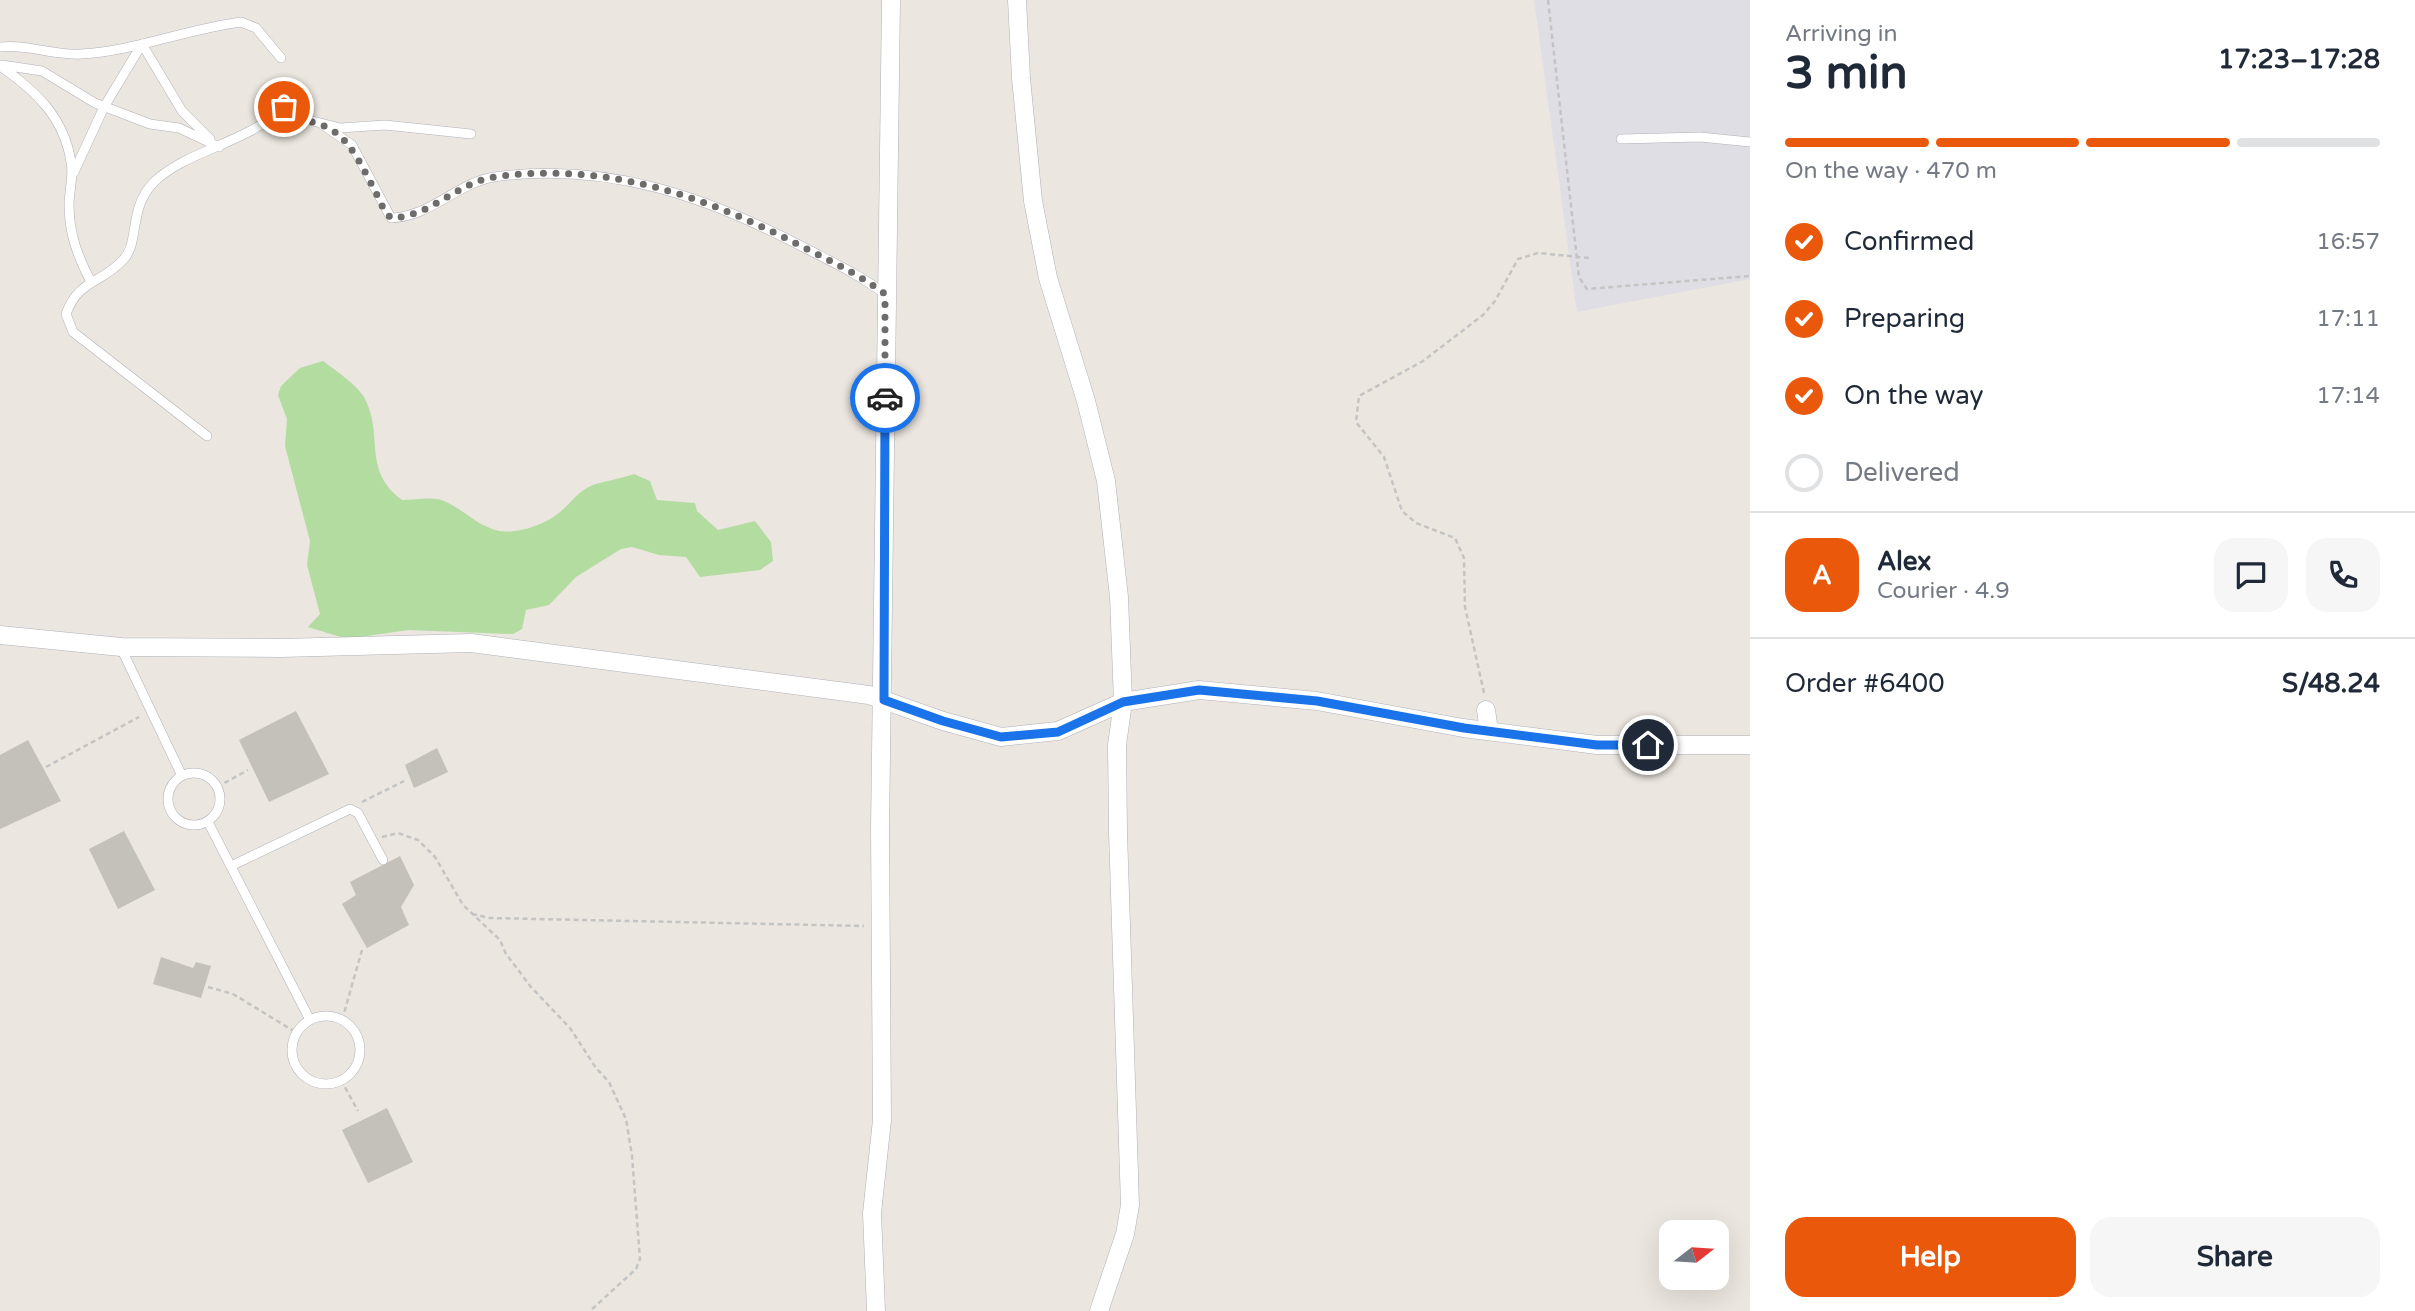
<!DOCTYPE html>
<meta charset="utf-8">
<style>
:root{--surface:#fff;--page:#f6f6f7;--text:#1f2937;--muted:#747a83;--line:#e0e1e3;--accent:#ea580c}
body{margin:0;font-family:"Varela Round",sans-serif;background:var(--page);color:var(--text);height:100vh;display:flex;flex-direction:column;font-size:26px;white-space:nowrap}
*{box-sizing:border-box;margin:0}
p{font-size:23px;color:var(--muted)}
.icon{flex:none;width:38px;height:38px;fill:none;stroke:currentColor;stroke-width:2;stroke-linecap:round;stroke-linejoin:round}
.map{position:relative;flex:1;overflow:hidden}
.sheet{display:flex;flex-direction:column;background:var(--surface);width:665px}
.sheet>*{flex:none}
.needle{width:46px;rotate:73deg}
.tools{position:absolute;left:1659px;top:1220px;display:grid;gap:14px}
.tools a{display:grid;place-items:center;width:70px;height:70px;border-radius:14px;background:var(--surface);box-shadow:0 7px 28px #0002;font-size:35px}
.pin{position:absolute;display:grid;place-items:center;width:60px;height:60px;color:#fff;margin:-30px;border:4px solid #fff;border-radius:50%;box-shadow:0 2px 7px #0007}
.courier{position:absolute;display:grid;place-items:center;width:70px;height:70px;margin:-35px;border:5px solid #1a73e8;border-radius:50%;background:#fff;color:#222;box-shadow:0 2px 9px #0007}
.summary em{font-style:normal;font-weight:700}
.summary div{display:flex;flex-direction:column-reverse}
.summary{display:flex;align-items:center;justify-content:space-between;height:119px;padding:0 35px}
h1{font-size:46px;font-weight:700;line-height:52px}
.bar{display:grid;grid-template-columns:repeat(4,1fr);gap:10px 7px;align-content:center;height:84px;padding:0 35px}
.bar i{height:9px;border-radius:5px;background:var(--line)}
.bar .selected{background:var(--accent)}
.bar p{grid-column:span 4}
.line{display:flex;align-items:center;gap:18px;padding:0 35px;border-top:2px solid var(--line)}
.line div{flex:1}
.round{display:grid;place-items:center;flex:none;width:74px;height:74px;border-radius:21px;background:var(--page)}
ol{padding:0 35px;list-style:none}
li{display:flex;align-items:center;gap:21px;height:77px}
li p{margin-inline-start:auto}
li .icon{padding:7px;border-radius:50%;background:var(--accent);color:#fff;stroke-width:4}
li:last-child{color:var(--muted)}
li i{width:38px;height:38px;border:4px solid var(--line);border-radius:50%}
.primary-button{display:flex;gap:14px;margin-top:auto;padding:14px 35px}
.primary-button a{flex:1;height:80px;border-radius:21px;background:var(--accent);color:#fff;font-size:28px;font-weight:700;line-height:80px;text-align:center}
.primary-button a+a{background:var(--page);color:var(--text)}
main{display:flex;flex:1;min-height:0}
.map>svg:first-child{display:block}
</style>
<main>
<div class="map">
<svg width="1750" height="1311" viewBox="0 0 1750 1311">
<rect width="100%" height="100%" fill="#ebe6df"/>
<path fill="#e0dee5" d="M1534,0H1750V279L1577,312Z"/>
<path fill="#b3dca1" d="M323,361C336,371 356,384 364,397C385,436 361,469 402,500C415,500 432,496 444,501C465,510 478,527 500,531C519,534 546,524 560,512C571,503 578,491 593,485C605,481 620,479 634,474L650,481L657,500L695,503L697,511L718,530L755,521L771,542L773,561L760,570L700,577L686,557L659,555L632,547L621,549L576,577L549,605L526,610L522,629L513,634L408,630L347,639L308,627L320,614L307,565L310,541L285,446L287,419L278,395L281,386L300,368Z"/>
<path fill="#c4c0ba" d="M296,711L329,774L269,802L239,740Z
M28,740L61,801L0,829V755Z
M437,748L448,772L414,788L405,765Z
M124,831L155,890L118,909L89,849Z
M400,856L414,885L401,907L409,925L367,948L342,904L356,895L350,882Z
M161,957L193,968L196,962L211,966L201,998L153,984Z
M387,1108L413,1162L368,1183L342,1130Z"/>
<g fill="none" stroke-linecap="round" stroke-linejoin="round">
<defs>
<path id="service" d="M142,44L182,111L210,139
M0,47C30,44 53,56 81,54C135,51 187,29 241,22L256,28L281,58
M2,65L42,71L95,103L150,124L179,128L219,147
M0,66C36,91 64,117 71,162C74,176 69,191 69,205C69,234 78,257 91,282
M275,115L305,119L340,128L385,125L471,134
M323,125L352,145L391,218C430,217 457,183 494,177C607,161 708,197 807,249C834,263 860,275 885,294
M1621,139L1700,137L1750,142
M74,172L104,107L142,44
M207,436L73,332L66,314C78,280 102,283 123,260C140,243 128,208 154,182C187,150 246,144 284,107
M121,648L182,776
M168 799a26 26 0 1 1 52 0a26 26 0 1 1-52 0Z
M208,822L310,1020
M231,866L350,809L358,813L383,860
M292 1050a34 34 0 1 1 68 0a34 34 0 1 1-68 0Z"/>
<path id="minor" d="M1017,0L1021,78L1033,201L1048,278L1086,401L1106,481L1119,597L1123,702L1117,745L1118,832L1130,1205L1125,1234L1099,1311
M0,635L121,647L281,648L471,643L869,695L943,721L1001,737L1058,731L1123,702L1199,690L1317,701L1463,728L1597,745H1750
M1486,710L1489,731
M876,1311L872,1213L882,1120L880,830L891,0"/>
</defs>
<use href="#service" stroke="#afb0ba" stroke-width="10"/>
<use href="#minor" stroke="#afb0ba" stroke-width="19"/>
<path stroke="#c4c4c4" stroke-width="2.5" stroke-dasharray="5 3.5" stroke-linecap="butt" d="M1548,0L1579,277L1587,289L1750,276
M1484,693L1465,607L1464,558L1455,538L1416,523L1402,511L1384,457L1356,422L1359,396L1423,361L1483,315L1495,301L1518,259L1538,253L1589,258
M46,767L139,717
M217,787L248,770
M362,802L404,781
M382,837L398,833L418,840L435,857L463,905L500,940L506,954L531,987L570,1028L596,1068L609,1082L626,1119L632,1156L640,1259L636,1269L590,1311
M472,914L490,918L864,926
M208,987L233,994L297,1033
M342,1020L362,950
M341,1080L358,1111"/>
<use href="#service" stroke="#fff" stroke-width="9"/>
<use href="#minor" stroke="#fff" stroke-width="18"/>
</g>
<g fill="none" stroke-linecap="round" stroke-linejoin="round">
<path stroke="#6e6c6a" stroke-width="7" stroke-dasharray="0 12.6" d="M284,107L275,116C339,122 346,135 374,189C379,198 383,211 391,218C430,217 457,183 494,177C609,161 707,197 807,249C834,263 860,275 885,294V398"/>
<path stroke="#1a73e8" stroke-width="9" d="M885,398L884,700L943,721L1001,737L1058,732L1123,702L1199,690L1317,701L1464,728L1597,745H1648"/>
</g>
</svg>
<div class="tools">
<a><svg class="needle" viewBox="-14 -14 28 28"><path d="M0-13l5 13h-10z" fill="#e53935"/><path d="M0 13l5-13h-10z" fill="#747a83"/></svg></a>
</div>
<div class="pin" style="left:284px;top:107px;background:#ea580c"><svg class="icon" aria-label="bag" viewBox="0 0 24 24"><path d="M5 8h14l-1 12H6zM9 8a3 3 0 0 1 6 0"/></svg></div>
<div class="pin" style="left:1648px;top:745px;background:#1f2937"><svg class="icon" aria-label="home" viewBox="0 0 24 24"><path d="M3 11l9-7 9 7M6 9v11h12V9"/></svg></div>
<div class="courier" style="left:885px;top:398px"><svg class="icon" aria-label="car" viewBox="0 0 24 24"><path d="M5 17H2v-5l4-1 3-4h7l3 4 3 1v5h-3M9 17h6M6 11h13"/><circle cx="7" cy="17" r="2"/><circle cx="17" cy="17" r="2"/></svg></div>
</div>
<section class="sheet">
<div class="summary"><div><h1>3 min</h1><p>Arriving in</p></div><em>17:23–17:28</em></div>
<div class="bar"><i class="selected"></i><i class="selected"></i><i class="selected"></i><i></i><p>On the way · 470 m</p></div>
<ol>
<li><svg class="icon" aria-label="check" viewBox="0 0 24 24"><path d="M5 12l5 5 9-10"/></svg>Confirmed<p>16:57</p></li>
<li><svg class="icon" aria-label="check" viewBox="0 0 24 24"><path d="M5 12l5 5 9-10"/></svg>Preparing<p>17:11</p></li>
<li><svg class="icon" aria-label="check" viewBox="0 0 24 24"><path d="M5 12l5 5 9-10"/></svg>On the way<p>17:14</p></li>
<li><i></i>Delivered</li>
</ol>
<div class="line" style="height:126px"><b class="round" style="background:var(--accent);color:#fff">A</b><div><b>Alex</b><p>Courier · 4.9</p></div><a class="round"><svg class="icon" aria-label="chat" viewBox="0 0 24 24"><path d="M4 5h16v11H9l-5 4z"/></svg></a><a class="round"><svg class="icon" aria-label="phone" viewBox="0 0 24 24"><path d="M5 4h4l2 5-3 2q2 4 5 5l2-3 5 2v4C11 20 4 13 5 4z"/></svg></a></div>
<div class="line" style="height:91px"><div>Order #6400</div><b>S/48.24</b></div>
<div class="primary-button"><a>Help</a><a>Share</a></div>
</section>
</main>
